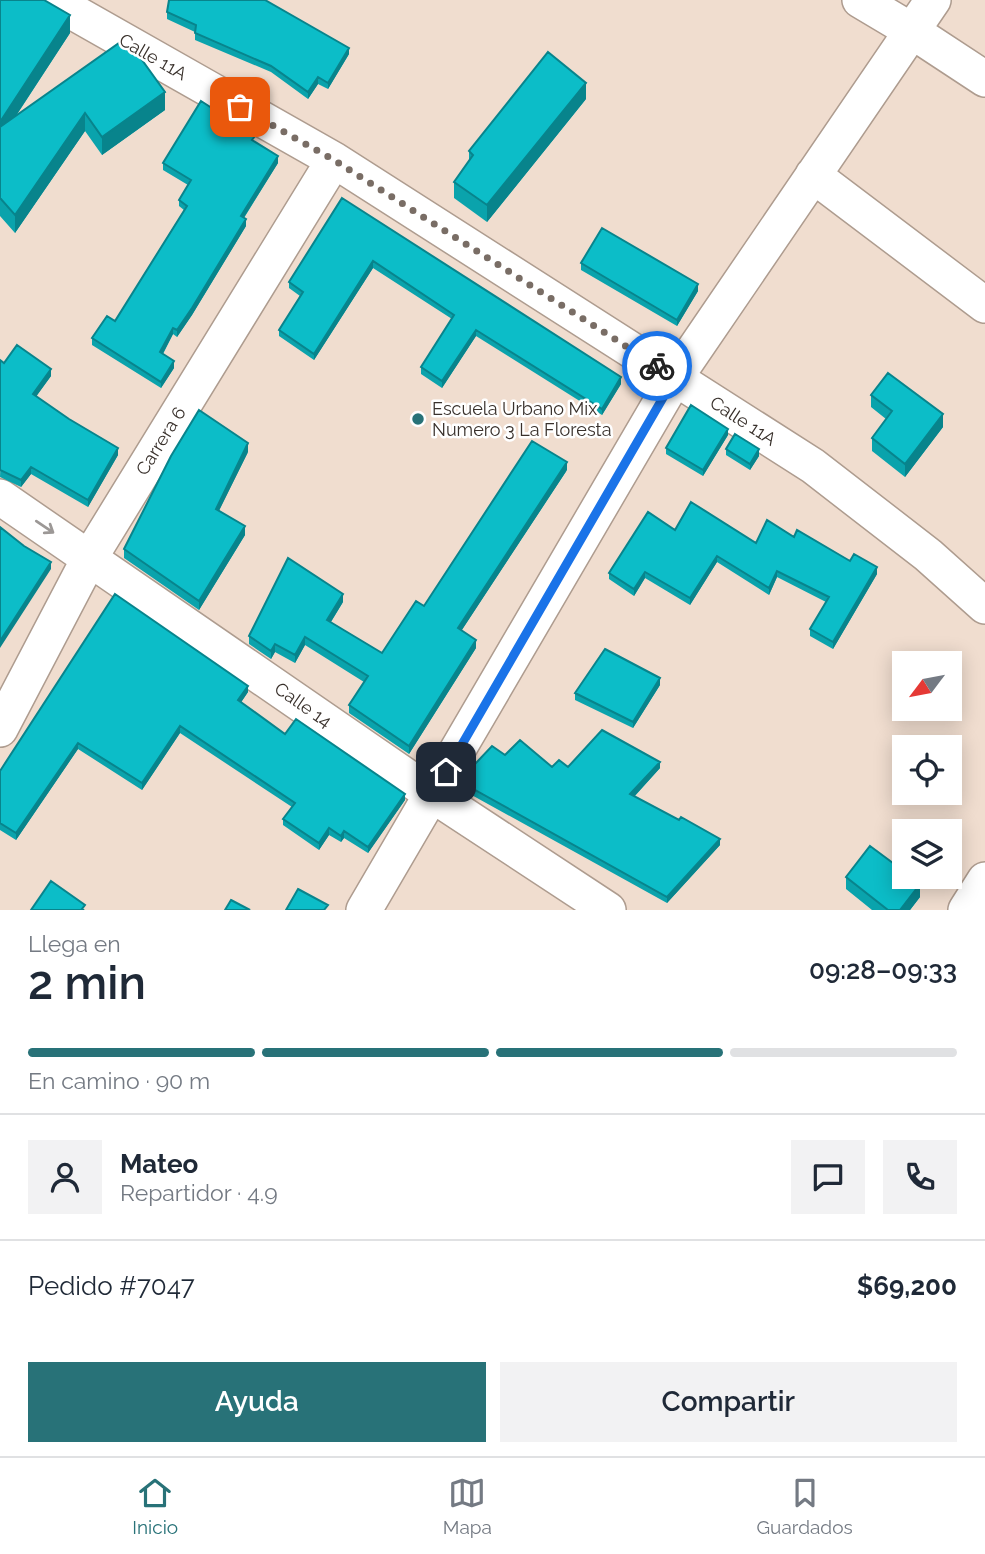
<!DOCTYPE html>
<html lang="es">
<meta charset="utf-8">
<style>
:root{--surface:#fff;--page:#f2f2f3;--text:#1f2937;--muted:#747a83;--line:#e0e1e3;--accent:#287278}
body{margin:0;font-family:Raleway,sans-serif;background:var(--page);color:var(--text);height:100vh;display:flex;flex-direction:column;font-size:26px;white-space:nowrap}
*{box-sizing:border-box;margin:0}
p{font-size:23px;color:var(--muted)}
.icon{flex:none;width:38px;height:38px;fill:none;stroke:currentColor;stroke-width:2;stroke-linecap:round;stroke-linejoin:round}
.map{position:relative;height:910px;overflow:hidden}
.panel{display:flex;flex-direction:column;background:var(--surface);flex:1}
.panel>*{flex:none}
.needle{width:46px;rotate:238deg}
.controls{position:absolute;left:892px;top:651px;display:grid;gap:14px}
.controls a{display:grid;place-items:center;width:70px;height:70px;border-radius:0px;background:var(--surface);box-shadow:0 4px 18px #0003;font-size:35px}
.pin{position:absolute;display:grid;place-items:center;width:60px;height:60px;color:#fff;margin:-30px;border-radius:14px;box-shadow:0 4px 10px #0006}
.courier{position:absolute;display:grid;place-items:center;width:70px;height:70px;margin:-35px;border:5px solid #1a73e8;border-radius:50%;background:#fff;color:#222;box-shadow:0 2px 9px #0007}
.headline em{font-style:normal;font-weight:600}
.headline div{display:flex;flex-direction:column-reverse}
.headline{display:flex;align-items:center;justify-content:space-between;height:119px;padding:0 28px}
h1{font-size:46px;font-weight:600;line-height:52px}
.bar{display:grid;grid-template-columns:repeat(4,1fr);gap:10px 7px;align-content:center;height:84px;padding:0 28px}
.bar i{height:9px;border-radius:5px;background:var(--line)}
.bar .selected{background:var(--accent)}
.bar p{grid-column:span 4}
.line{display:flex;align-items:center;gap:18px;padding:0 28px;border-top:2px solid var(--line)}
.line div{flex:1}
.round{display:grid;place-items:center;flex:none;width:74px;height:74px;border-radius:0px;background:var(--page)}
.action{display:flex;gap:14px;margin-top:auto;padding:14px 28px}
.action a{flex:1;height:80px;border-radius:0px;background:var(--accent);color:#fff;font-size:28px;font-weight:600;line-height:80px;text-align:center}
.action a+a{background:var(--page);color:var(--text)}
.menu{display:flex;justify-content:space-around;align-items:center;height:98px;border-top:2px solid var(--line);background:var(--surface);font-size:19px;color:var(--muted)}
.menu a{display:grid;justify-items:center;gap:4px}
.menu .selected{color:var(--accent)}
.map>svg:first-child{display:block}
</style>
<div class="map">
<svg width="985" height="910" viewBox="0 0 985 910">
<rect width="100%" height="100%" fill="#f0ddcf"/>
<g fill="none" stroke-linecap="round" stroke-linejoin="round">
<defs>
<path id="street" d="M52,0L334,160L813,466L928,555L985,606
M860,0L912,31L985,79
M813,175L985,305
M0,497L433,795L608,910
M0,729L90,557L334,160
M364,910L675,378L933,0
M966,910L985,880"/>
</defs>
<use href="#street" stroke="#ae9c8f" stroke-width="38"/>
<use href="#street" stroke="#fff" stroke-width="35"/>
</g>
<path fill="#0aa3ac" d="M0,0L70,33L16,116L165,110L102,155L85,131L15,233L0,216Z
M167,12L349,54L328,89L318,84L308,99L271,72L195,40V32L167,19Z
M586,99L487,222L454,198V182L469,161V151Z
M255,142L278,163L244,218L246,226L192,315L177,337L173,334L163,354L174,368L161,388L92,345V338L115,321L184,210L179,206V200L188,185L163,170V163Z
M342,198L621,384L602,415L476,336L442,388L421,374V367L452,319L373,268L314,360L279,336V330L300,296L289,288V282Z
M581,263L698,291L677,326L581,270Z
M4,363L51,376L36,396L118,455L88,507L31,474L21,487L0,477Z
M871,395L943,427L905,477L872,451V438L886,419L871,407Z
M728,435L703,476L666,454V448Z
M726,449L759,456L750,470L726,455Z
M248,452L219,510L245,535L199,610L124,558V549Z
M567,470L461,631L476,648L409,754L349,713V705L364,682L305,645L295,663L275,652L271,659L249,644V636L343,602L331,622L382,653L424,606Z
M675,530L756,543L794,537L877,574L833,649L810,636V629L826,602L777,577L769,595L717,562L690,605L645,578L634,596L609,579V573Z
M115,594L248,692L241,702L285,734L405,800L368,853L344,838L341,842L329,835L319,850L283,825V819L292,807L180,733L142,790L78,749L16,840L0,830V771Z
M660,685L633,728L575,700V693Z
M552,767L660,768L634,797L720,845L667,903L459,788V781Z
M846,877L920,897L910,910H872L846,889Z"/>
<path fill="#08848c" d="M70,15V33L0,140V122Z
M349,48V54L328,89V83Z
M318,77V84L308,99V92Z
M586,83V99L487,222V205Z
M165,92V110L102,155V137Z
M85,113V131L15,233V215Z
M278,156V163L241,222V216Z
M246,219V226L192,315L177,337V330Z
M373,261V268L314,360V354Z
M698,284V291L677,326V320Z
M173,328V334L160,359V352Z
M476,330V336L442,388V381Z
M174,361V368L161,388V382Z
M51,369V376L33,401V394Z
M621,377V384L602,415V409Z
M943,414V427L905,477V464Z
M728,429V435L703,476V470Z
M248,443V452L216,517V509Z
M118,448V455L88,507V500Z
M759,449V456L750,470V464Z
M567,462V470L458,636V628Z
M31,467V474L21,487V480Z
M245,526V535L199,610V601Z
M717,556V562L690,605V598Z
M51,562V569L0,648V641Z
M877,567V574L833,649V642Z
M777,571V577L769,595V588Z
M645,572V578L634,596V589Z
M343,594V602L327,628V620Z
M305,637V645L295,663V655Z
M476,640V648L409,754V746Z
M275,644V652L271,659V651Z
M660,678V685L633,728V722Z
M248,686V692L238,707V700Z
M180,726V733L142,790V783Z
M78,743V749L16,840V833Z
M660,762V768L630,801V794Z
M405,794V800L368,853V847Z
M329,828V835L319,850V843Z
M344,831V838L341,842V836Z
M720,839V845L667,903V897Z
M920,884V897L910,910H900Z"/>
<path fill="#0cbdc8" stroke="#08848c" stroke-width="2" d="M0,0H44L70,15L0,122Z
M169,0H265L349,48L328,83L318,77L308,92L271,66L195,33L196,25L167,12Z
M119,43L137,53L165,92L102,137L85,113L15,215L0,198V127Z
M548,52L586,83L487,205L454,182L473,155L469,151Z
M201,101L255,136L252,140L278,156L241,216L246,219L192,308L177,330L173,328L160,352L174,361L161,382L92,338L107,316L115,321L187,206L179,200L191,180L163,163Z
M342,198L621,377L602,409L476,330L442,381L421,367L454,315L373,261L314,354L279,330L303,292L289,282Z
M602,228L698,284L677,320L581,263Z
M17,345L51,369L33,394L69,419L118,448L88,500L31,467L21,480L0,470V360L4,363Z
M888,373L943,414L905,464L872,438L892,411L871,395Z
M691,405L728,429L703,470L666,448Z
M199,410L248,443L216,509L245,526L199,601L124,549L171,456Z
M735,434L759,449L750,464L726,449Z
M532,441L567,462L458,628L476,640L409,746L349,705L368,676L305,637L295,655L275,644L271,651L249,636L288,558L343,594L327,620L382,653L416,601L424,606Z
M691,502L756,543L767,520L794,537L797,530L850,561L854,554L877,567L833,642L810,629L829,597L777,571L769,588L717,556L690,598L645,572L634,589L609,573L648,512L675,530Z
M0,527L24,546L51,562L0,641Z
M115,594L248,686L238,700L285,734L296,719L405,794L368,847L344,831L341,836L329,828L319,843L283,819L295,803L180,726L142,783L78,743L16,833L0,823V771Z
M605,649L660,678L633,722L575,693Z
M602,730L660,762L630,794L679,820L681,817L720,839L667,897L459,781L492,746L505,755L520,740L552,767L559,760L568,767Z
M870,846L905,872V877H910L920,884L900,910H888L846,877Z
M51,881L85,905L82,909L84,910H31Z
M298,889L328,905L324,910H286Z
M231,900L250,910H225Z"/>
<defs><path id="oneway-shaft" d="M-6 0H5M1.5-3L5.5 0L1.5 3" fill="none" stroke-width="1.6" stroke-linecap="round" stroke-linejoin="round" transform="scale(1.75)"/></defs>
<use stroke="#9c9896" href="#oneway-shaft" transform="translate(45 527) rotate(34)"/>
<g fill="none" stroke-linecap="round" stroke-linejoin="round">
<path stroke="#796d65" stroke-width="7" stroke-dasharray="0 12.6" d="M240,107L334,160L657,366"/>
<path stroke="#1a73e8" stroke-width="9" d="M446,772L675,377L657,366"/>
</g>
<circle fill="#287278" stroke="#fff" stroke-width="2.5" cx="418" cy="419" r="7"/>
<g text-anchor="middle" stroke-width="5" stroke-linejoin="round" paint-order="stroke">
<g font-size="18" fill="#39312c" stroke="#fff">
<text transform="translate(153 57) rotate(30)" y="6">Calle 11A</text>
<text transform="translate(743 421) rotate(33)" y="6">Calle 11A</text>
<text transform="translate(161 441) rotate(-58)" y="6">Carrera 6</text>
<text transform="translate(303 705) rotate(35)" y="6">Calle 14</text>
</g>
<g font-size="18" fill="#39312c" stroke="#fff" text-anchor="start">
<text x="432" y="415">Escuela Urbano Mix<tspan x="432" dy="21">Numero 3 La Floresta</tspan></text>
</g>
</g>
</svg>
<div class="controls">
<a><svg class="needle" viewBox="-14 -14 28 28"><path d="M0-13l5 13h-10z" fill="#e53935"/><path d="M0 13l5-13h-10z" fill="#747a83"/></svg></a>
<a><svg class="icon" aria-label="locate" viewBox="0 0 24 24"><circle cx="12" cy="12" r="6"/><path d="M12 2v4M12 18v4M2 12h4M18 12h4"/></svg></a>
<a><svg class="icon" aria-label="layers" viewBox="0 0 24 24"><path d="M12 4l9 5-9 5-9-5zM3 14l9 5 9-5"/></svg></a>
</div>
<div class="pin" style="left:240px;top:107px;background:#ea580c"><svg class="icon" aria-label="bag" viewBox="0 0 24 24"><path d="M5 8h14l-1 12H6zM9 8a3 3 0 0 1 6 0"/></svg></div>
<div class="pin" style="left:446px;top:772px;background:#1f2937"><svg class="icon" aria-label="home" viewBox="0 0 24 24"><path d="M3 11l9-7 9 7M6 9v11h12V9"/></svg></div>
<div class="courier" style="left:657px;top:366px"><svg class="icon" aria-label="bike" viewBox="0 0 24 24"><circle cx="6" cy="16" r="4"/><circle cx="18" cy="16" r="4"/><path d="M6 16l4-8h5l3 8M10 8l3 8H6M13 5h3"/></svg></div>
</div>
<section class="panel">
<div class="headline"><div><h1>2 min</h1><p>Llega en</p></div><em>09:28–09:33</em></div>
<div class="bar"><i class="selected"></i><i class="selected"></i><i class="selected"></i><i></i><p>En camino · 90 m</p></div>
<div class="line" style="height:126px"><a class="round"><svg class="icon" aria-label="person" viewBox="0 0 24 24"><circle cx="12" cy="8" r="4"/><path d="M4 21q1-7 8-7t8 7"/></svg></a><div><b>Mateo</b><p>Repartidor · 4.9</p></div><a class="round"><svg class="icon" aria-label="chat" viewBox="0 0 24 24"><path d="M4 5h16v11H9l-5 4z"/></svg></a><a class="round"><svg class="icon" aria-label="phone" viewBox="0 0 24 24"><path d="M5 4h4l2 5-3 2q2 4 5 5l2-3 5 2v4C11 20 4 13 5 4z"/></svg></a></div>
<div class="line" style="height:91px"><div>Pedido #7047</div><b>$69,200</b></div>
<div class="action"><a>Ayuda</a><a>Compartir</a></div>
</section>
<nav class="menu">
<a class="selected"><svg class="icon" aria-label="home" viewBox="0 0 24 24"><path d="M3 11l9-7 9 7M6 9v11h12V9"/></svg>Inicio</a>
<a><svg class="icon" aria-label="map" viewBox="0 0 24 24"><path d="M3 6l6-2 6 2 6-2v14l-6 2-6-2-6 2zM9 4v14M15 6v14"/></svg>Mapa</a>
<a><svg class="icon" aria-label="saved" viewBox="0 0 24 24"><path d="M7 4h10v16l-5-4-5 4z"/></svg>Guardados</a>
</nav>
